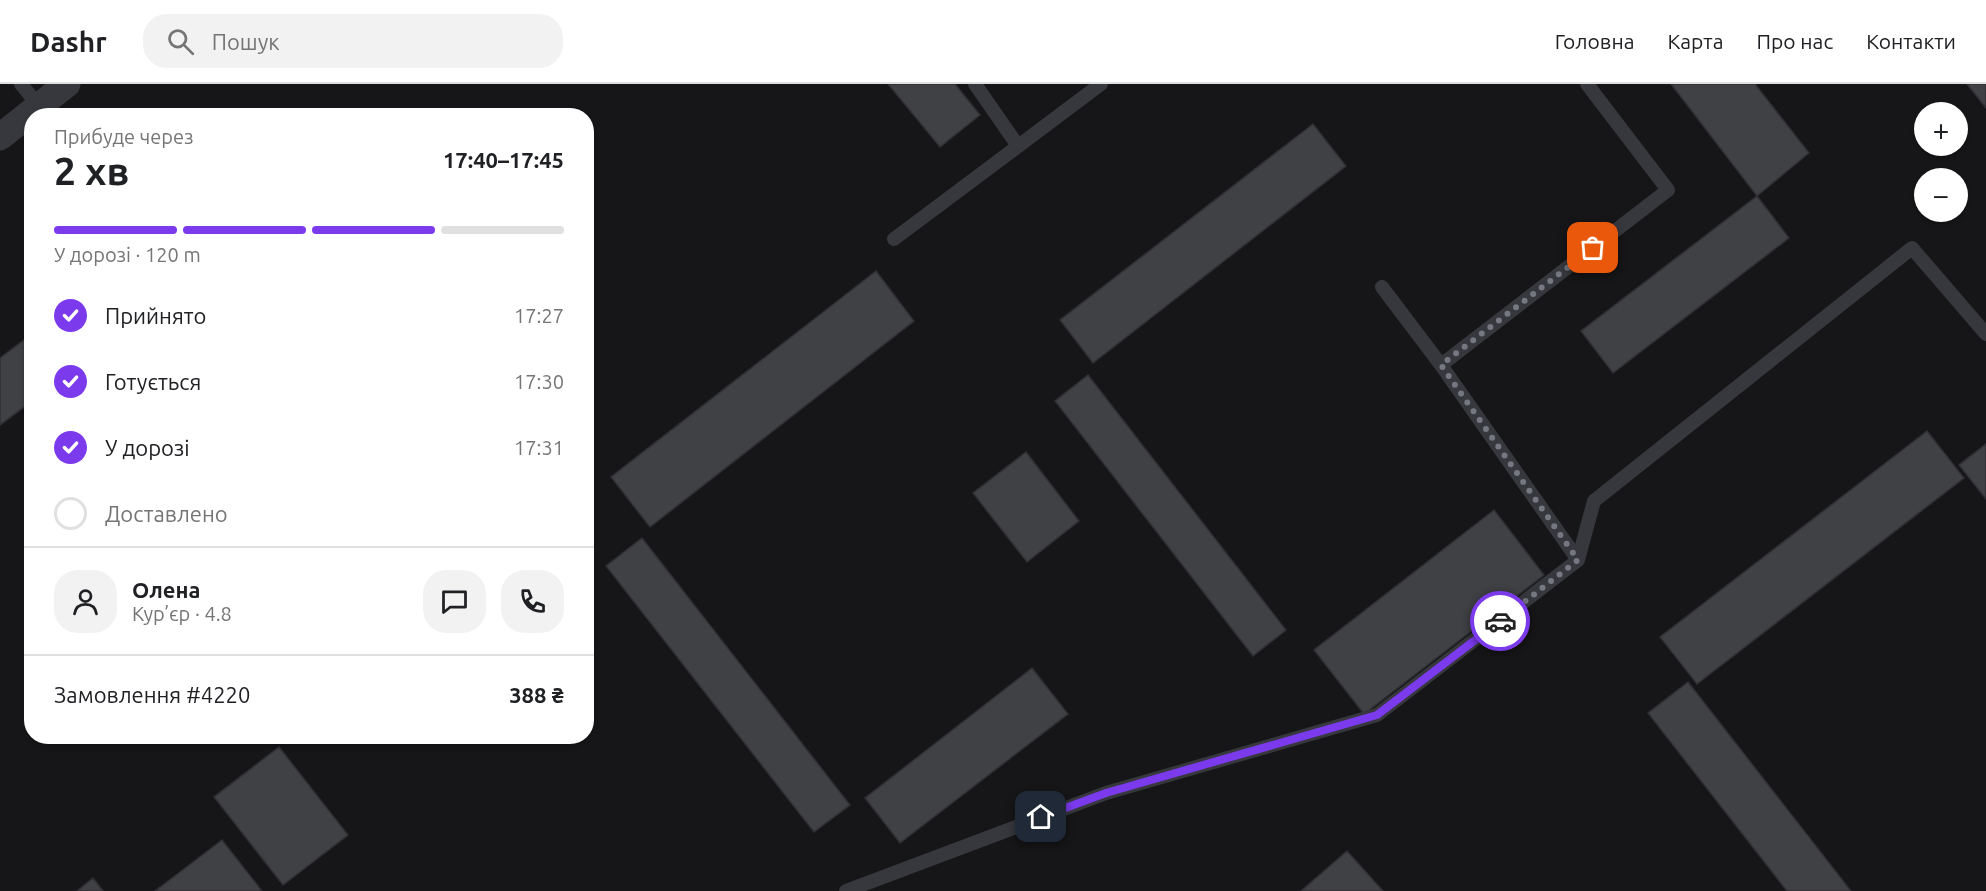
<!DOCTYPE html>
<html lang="uk">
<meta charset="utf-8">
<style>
:root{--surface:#fff;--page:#f2f2f2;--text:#202124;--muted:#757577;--line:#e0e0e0;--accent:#7c3aed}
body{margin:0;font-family:Ubuntu,sans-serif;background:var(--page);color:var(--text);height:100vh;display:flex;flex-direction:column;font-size:22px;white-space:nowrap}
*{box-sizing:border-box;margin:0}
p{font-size:20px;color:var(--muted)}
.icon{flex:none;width:33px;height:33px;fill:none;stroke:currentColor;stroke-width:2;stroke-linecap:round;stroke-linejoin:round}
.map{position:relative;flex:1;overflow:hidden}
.drawer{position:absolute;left:24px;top:24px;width:570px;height:636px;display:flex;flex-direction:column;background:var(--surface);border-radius:24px;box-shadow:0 2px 4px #0004}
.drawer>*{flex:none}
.fabs{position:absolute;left:1914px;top:18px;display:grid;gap:12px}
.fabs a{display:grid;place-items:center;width:54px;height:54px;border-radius:50%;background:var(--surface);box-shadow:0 2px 4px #0004;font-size:30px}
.pin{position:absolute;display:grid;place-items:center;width:51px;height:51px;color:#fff;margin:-26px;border-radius:12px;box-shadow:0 3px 9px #0006}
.courier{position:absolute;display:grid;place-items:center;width:60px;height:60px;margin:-30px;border:4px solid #7c3aed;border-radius:50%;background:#fff;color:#222;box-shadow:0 2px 8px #0007}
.headline em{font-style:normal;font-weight:600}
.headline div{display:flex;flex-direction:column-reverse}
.headline{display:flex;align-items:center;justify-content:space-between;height:102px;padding:0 30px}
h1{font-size:39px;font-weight:600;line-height:45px}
.bar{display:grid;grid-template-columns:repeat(4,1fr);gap:9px 6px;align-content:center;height:72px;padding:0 30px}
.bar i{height:8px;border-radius:4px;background:var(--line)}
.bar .current{background:var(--accent)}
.bar p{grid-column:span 4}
.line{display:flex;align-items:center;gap:15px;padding:0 30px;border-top:2px solid var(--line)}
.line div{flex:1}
.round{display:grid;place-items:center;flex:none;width:63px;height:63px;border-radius:24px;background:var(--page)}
ol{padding:0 30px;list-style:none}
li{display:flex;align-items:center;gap:18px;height:66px}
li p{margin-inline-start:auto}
li .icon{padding:6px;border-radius:50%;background:var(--accent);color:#fff;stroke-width:4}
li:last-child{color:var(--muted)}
li i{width:33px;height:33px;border:3px solid var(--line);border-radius:50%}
header{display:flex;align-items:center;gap:36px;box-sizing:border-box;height:84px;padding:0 30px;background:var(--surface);border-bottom:2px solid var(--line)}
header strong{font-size:28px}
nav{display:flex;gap:33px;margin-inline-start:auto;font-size:21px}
.search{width:420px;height:54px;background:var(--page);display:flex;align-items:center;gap:15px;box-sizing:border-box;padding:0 21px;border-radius:24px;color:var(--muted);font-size:22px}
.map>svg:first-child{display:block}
</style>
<header>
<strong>Dashr</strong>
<div class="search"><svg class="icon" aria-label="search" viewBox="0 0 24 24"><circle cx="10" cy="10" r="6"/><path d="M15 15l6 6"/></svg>Пошук</div>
<nav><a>Головна</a><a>Карта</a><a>Про нас</a><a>Контакти</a></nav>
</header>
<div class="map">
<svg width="1986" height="807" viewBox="0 0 1986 807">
<rect width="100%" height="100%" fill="#161618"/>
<path fill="#404145" stroke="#303034" stroke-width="1.5" d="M888,0H955L980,31L940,63Z
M1671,0H1755L1809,69L1757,112Z
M1967,0H1986V24Z
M1313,40L1346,82L1093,279L1060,236Z
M1757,112L1789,154L1613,289L1581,247Z
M876,187L914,237L650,443L611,393Z
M32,250V317L0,341V274Z
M1088,291L1286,546L1253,572L1055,317Z
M1927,347L1964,394L1697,600L1660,553Z
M1986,360V415L1959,381Z
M1026,368L1079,437L1027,478L973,409Z
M1494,426L1544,491L1364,630L1314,566Z
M642,454L850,721L814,748L606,482Z
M1032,584L1068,630L900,759L865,714Z
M1688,598L1851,807H1787L1648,629Z
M279,663L348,751L283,801L214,713Z
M222,756L262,807H155Z
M1347,767L1383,807H1301Z
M93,794L103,807H77Z"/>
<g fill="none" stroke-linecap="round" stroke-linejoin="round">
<path stroke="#37383d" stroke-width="14" d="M21,0L39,22
M975,0L1018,62
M894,155L1101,0
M1382,203L1441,281L1578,476
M1441,281L1668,106L1587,0
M846,807L1106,709L1377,631L1578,476L1594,417L1912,164L1986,250"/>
<path stroke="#37383d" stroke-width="27" d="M0,53L67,0"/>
</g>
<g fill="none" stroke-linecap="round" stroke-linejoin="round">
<path stroke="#757880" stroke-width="6" stroke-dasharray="0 10.8" d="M1500,537L1578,476L1441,281L1593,164"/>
<path stroke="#7c3aed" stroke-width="8" d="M1041,733L1106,709L1377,631L1500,537"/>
</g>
</svg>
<div class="fabs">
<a>+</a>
<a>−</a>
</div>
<div class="pin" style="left:1593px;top:164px;background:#ea580c"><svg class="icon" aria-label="bag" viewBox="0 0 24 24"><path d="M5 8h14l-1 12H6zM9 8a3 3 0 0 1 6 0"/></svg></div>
<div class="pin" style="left:1041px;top:733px;background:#1f2937"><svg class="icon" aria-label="home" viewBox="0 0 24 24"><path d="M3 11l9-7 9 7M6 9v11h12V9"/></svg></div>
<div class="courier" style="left:1500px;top:537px"><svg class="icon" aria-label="car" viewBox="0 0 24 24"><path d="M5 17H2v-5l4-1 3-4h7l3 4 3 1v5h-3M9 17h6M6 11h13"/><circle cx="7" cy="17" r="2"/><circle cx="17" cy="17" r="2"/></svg></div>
<section class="drawer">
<div class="headline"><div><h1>2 хв</h1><p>Прибуде через</p></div><em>17:40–17:45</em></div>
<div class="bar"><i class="current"></i><i class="current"></i><i class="current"></i><i></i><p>У дорозі · 120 m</p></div>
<ol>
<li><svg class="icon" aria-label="check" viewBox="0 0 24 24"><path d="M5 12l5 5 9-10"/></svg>Прийнято<p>17:27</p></li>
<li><svg class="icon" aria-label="check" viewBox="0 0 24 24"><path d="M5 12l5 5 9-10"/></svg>Готується<p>17:30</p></li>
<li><svg class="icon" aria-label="check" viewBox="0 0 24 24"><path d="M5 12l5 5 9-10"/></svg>У дорозі<p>17:31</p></li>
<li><i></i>Доставлено</li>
</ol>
<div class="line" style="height:108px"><a class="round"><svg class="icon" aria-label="person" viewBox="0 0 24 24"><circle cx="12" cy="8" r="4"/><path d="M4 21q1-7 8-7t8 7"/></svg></a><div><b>Олена</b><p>Кур’єр · 4.8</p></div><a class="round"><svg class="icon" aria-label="chat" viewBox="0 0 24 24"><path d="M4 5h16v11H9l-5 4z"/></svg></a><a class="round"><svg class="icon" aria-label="phone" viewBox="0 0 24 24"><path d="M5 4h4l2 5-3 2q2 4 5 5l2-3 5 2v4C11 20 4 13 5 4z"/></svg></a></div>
<div class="line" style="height:78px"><div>Замовлення #4220</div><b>388 ₴</b></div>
</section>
</div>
